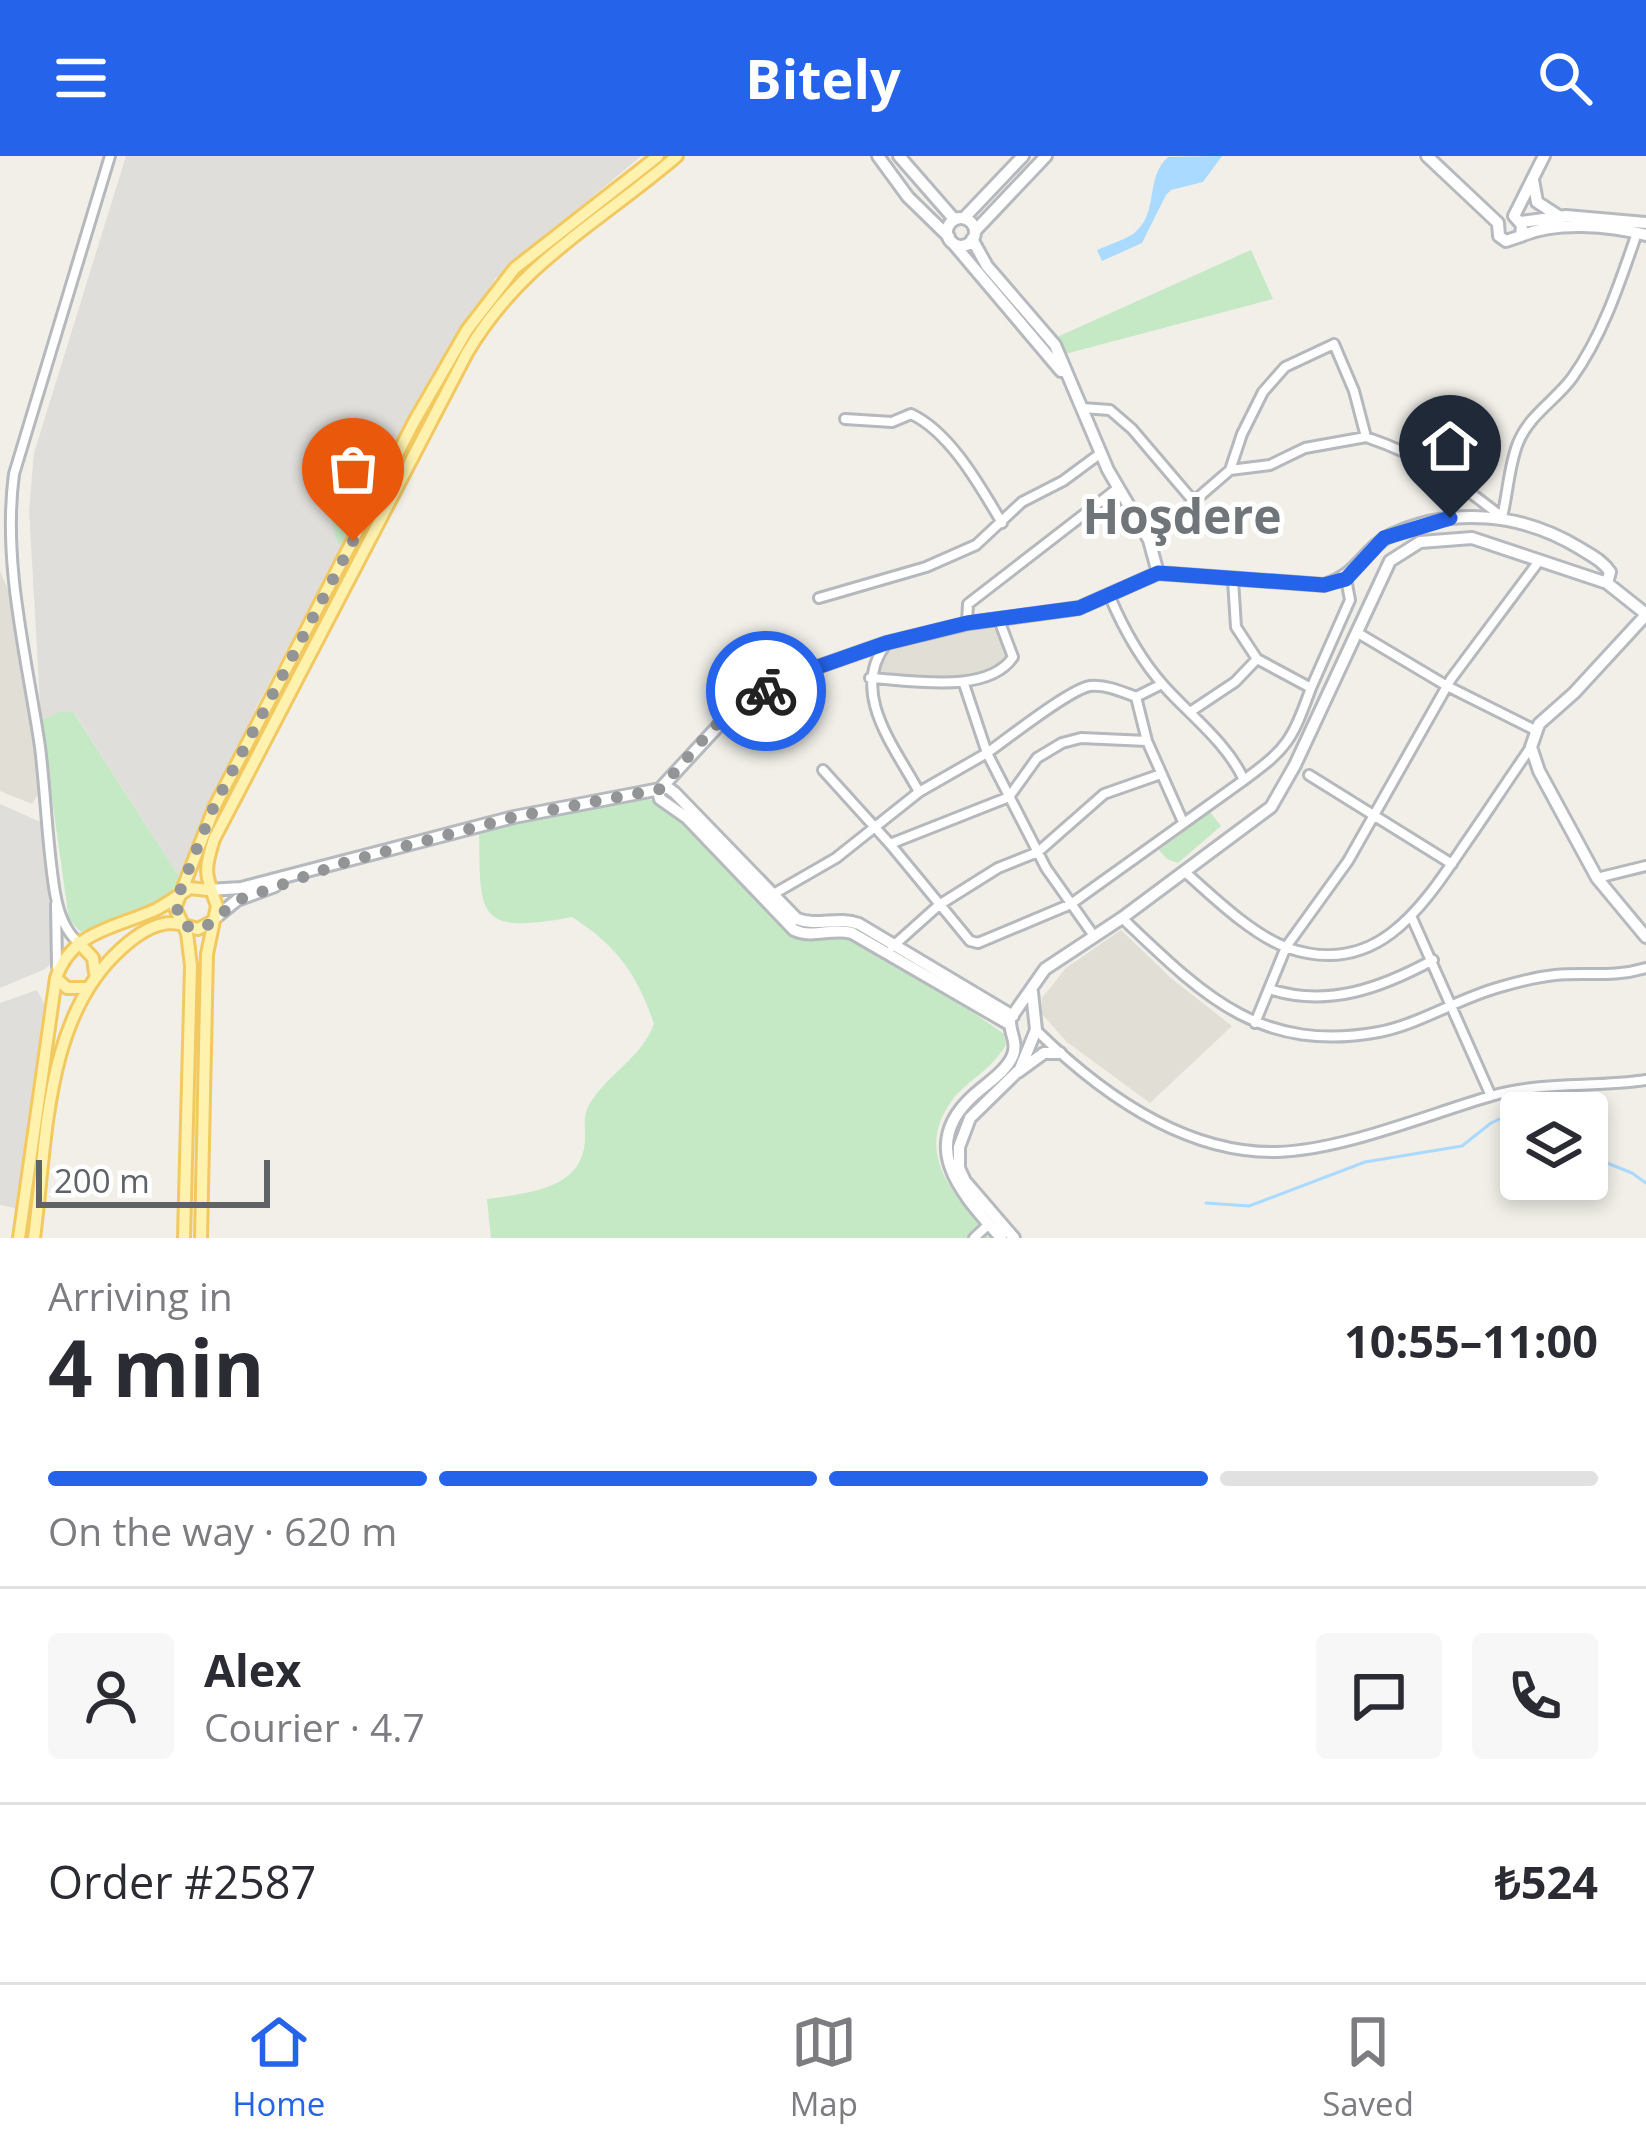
<!DOCTYPE html>
<meta charset="utf-8">
<style>
:root{--surface:#fff;--page:#f7f7f7;--text:#2b2b33;--muted:#7c7c81;--line:#e1e1e2;--accent:#2563eb}
body{margin:0;font-family:"Open Sans",sans-serif;background:var(--page);color:var(--text);height:100vh;display:flex;flex-direction:column;font-size:45px;white-space:nowrap}
*{box-sizing:border-box;margin:0}
p{font-size:39px;color:var(--muted)}
.icon{flex:none;width:66px;height:66px;fill:none;stroke:currentColor;stroke-width:2;stroke-linecap:round;stroke-linejoin:round}
.map{position:relative;height:1082px;overflow:hidden}
.panel{display:flex;flex-direction:column;background:var(--surface);flex:1}
.panel>*{flex:none}
.tools{position:absolute;left:1500px;top:936px;display:grid;gap:24px}
.tools a{display:grid;place-items:center;width:108px;height:108px;border-radius:12px;background:var(--surface);box-shadow:0 6px 18px #0003;font-size:60px}
.scale{position:absolute;left:36px;bottom:30px;width:234px;box-sizing:border-box;padding-left:12px;border:6px solid #5f6368;border-top:0;font-size:33px;line-height:42px;white-space:nowrap;color:#5f6368;-webkit-text-stroke:9px #fff;paint-order:stroke}
.pin{position:absolute;display:grid;place-items:center;width:102px;height:102px;color:#fff;margin:-123px -51px;border-radius:50% 50% 50% 0;rotate:-45deg;box-shadow:0 0 12px #0007}
.pin .icon{rotate:45deg}
.courier{position:absolute;display:grid;place-items:center;width:120px;height:120px;margin:-60px;border:9px solid #2563eb;border-radius:50%;background:#fff;color:#222;box-shadow:0 3px 15px #0007}
.overview em{font-style:normal;font-weight:700}
.overview div{display:flex;flex-direction:column-reverse}
.overview{display:flex;align-items:center;justify-content:space-between;height:204px;padding:0 48px}
h1{font-size:78px;font-weight:700;line-height:90px}
.bar{display:grid;grid-template-columns:repeat(4,1fr);gap:18px 12px;align-content:center;height:144px;padding:0 48px}
.bar i{height:15px;border-radius:9px;background:var(--line)}
.bar .active{background:var(--accent)}
.bar p{grid-column:span 4}
.line{display:flex;align-items:center;gap:30px;padding:0 48px;border-top:3px solid var(--line)}
.line div{flex:1}
.round{display:grid;place-items:center;flex:none;width:126px;height:126px;border-radius:12px;background:var(--page)}
header{display:flex;justify-content:space-between;align-items:center;height:156px;padding:0 48px;background:var(--accent);color:#fff;font-size:54px;font-weight:700}
.menu{display:flex;justify-content:space-around;align-items:center;height:168px;border-top:3px solid var(--line);background:var(--surface);font-size:33px;color:var(--muted)}
.menu a{display:grid;justify-items:center;gap:6px}
.menu .active{color:var(--accent)}
.map>svg:first-child{display:block}
</style>
<header><svg class="icon" aria-label="menu" viewBox="0 0 24 24"><path d="M4 6h16M4 12h16M4 18h16"/></svg>Bitely<svg class="icon" aria-label="search" viewBox="0 0 24 24"><circle cx="10" cy="10" r="6"/><path d="M15 15l6 6"/></svg></header>
<div class="map">
<svg width="1646" height="1082" viewBox="0 0 1646 1082">
<rect width="100%" height="100%" fill="#f1efe8"/>
<path fill="#e0deda" d="M126,0H641L495,123L390,297L256,552L180,722L75,558L63,556L41,564L29,354L34,297Z
M0,648L43,667L54,805L45,813L0,832Z
M37,834L46,851L19,1053L0,1049V847Z"/>
<path fill="#e1ded6" d="M0,415L12,443L40,635L32,648L0,635Z
M995,469L1002,475L1013,501L1008,509L964,528L877,523L880,507L890,492Z
M1121,774L1172,823L1232,870L1150,947L1067,886L1042,858V842L1066,812Z"/>
<path fill="#c5e8c5" d="M1251,94L1273,143L1065,198L1057,181Z
M319,313L331,327L328,331L334,338L338,335L354,360L341,389L337,385Z
M63,555L74,557L180,722L168,741L81,776L69,764L41,564Z
M633,639L665,647L794,774H841L887,796L1004,878L1006,889C989,916 969,923 953,943C911,999 957,1042 992,1082H491L487,1043C524,1037 581,1035 585,986C586,974 582,961 589,949C607,918 641,903 654,868C638,819 615,788 572,761C472,780 481,757 479,670Z
M1210,656L1221,670L1178,707L1167,703L1159,694Z"/>
<path fill="#aadaff" d="M1222,0L1203,26L1171,34L1166,39L1142,87L1102,105L1097,94C1108,89 1122,85 1133,78C1160,58 1144,23 1168,1Z"/>
<g fill="none" stroke-linecap="round" stroke-linejoin="round">
<path stroke="#aadaff" stroke-width="3" d="M1587,999L1632,1017L1646,1027
M1206,1047L1249,1050L1365,1006L1462,990L1491,967L1504,961L1521,963"/>
<defs>
<path id="street" d="M1082,252L1110,254L1132,273L1195,347
M845,263L892,266L911,258C950,276 980,330 1002,367
M1366,281C1427,302 1452,322 1502,361C1508,337 1509,309 1518,287C1529,259 1555,245 1572,222C1603,179 1620,126 1637,77
M1149,384L1230,314L1242,278L1263,236L1285,211L1334,188L1354,235L1366,281L1305,292L1270,309L1230,314
M819,442L926,411L976,389L1022,346L1063,325L1101,297
M967,467L968,448L1118,332
M1358,477L1447,530L1535,574
M886,488C849,537 895,591 919,636
M1257,503L1311,532L1350,444L1346,423
M870,522C910,524 988,539 1013,501L999,464
M964,528L987,597C1007,583 1070,533 1090,530C1105,528 1123,536 1136,541
M1162,528L1136,541L1147,585L1183,666
M1190,556L1235,526L1257,503L1236,471L1233,424
M823,614L890,688L970,785L978,787L1071,748L1244,624C1227,587 1191,560 1164,530C1140,503 1124,474 1110,441
M1309,619L1452,708
M1244,624C1288,592 1292,584 1311,532
M890,688L1009,641L1037,602L1062,587L1081,582L1147,585
M1184,715C1212,740 1252,779 1288,792C1376,822 1421,753 1463,691C1486,658 1508,624 1531,591
M1597,722L1646,710
M770,740L836,702L919,636L987,597L1046,712L1094,780
M56,748L57,811
M1122,762C1202,838 1259,898 1379,876C1420,868 1459,842 1500,831C1517,826 1537,821 1555,819C1588,816 1612,822 1646,812
M1412,762L1491,940
M78,786C65,775 58,754 55,737C47,689 46,639 40,591C27,502 2,408 14,318L110,0
M892,791L939,749L998,712L1038,696L1104,638L1161,618
M1269,833C1328,852 1381,832 1433,804
M1255,867L1286,791L1348,705L1451,523L1539,405
M1036,874C1099,936 1184,998 1277,996C1343,994 1426,959 1491,940C1542,925 1594,932 1646,924
M974,1082L989,1068"/>
<path id="secondary" d="M878,0L908,41L949,81
M899,0L954,63
M1427,0L1498,67L1499,80L1506,85L1521,80L1522,69L1514,60
M1533,24L1537,46L1557,59
M1514,60L1544,0
M964,62L1023,0
M947 76a14 14 0 1 1 28 0a14 14 0 1 1-28 0Z
M1521,66L1566,60L1646,67
M975,75L1046,0
M1521,80C1556,65 1609,69 1646,79
M972,83L987,110L1055,189L1108,314L1149,384L1158,417
M952,86L1061,215
M1646,459L1574,537L1539,568L1531,591L1539,615L1597,722L1646,781
M208,734L241,732L514,661L660,633L733,554L809,514L886,487L969,467L1079,452L1158,417L1324,429C1358,419 1363,393 1391,379C1453,350 1523,357 1581,393C1592,400 1603,405 1610,416L1607,427
M215,762L237,744L275,730
M1009,868L852,777C832,771 813,783 794,774L687,662L660,643L658,635L667,631L675,637L797,763C818,771 837,760 859,768L1013,860
M1018,916L1044,897H1060
M1001,1082C963,1039 916,991 974,939C986,928 1007,915 1013,899C1018,885 1009,877 1010,863L1045,813L1122,762L1271,651L1295,609L1390,405L1420,386L1472,382L1607,427L1646,458
M1014,1082L965,1025L959,1012V991L970,962L1020,913L1036,874L1032,836"/>
<path id="primary" d="M78,786L93,802L95,817
M56,822L67,832H85
M19,1082L56,822C72,774 117,772 157,753C168,747 179,739 190,732L208,734
M34,1082C47,985 44,862 121,793C134,781 152,768 170,767C180,767 189,771 198,773L213,765
M184,1082L191,810L187,777L175,752L215,650L415,264L467,174L515,112L658,0
M201,1082L207,798L217,750C206,719 203,717 214,683L467,197C521,105 599,67 677,0"/>
</defs>
<use href="#street" stroke="#b5b8bc" stroke-width="14"/>
<use href="#secondary" stroke="#b6babf" stroke-width="16"/>
<use href="#primary" stroke="#f2c960" stroke-width="16"/>
<use href="#street" stroke="#fff" stroke-width="8"/>
<use href="#secondary" stroke="#fff" stroke-width="10"/>
<use href="#primary" stroke="#fff2af" stroke-width="10"/>
</g>
<g fill="none" stroke-linecap="round" stroke-linejoin="round">
<path stroke="#929495" stroke-width="12" stroke-dasharray="0 21.6" d="M353,385L214,650L176,745L179,764L190,772H204L238,744L346,706L514,661L660,633L715,570L766,535"/>
<path stroke="#2563eb" stroke-width="15" d="M766,535L809,514L886,487L967,467L1079,452L1158,417L1324,429L1346,423L1384,382L1450,362"/>
</g>
<g text-anchor="middle" stroke-width="10" stroke-linejoin="round" paint-order="stroke">
<g font-size="48" font-weight="bold" fill="#70757a" stroke="#fff">
<text x="1182" y="378">Hoşdere</text>
</g>
</g>
</svg>
<div class="tools">
<a><svg class="icon" aria-label="layers" viewBox="0 0 24 24"><path d="M12 4l9 5-9 5-9-5zM3 14l9 5 9-5"/></svg></a>
</div>
<div class="scale">200 m</div>
<div class="pin" style="left:353px;top:385px;background:#ea580c"><svg class="icon" aria-label="bag" viewBox="0 0 24 24"><path d="M5 8h14l-1 12H6zM9 8a3 3 0 0 1 6 0"/></svg></div>
<div class="pin" style="left:1450px;top:362px;background:#1f2937"><svg class="icon" aria-label="home" viewBox="0 0 24 24"><path d="M3 11l9-7 9 7M6 9v11h12V9"/></svg></div>
<div class="courier" style="left:766px;top:535px"><svg class="icon" aria-label="bike" viewBox="0 0 24 24"><circle cx="6" cy="16" r="4"/><circle cx="18" cy="16" r="4"/><path d="M6 16l4-8h5l3 8M10 8l3 8H6M13 5h3"/></svg></div>
</div>
<section class="panel">
<div class="overview"><div><h1>4 min</h1><p>Arriving in</p></div><em>10:55–11:00</em></div>
<div class="bar"><i class="active"></i><i class="active"></i><i class="active"></i><i></i><p>On the way · 620 m</p></div>
<div class="line" style="height:216px"><a class="round"><svg class="icon" aria-label="person" viewBox="0 0 24 24"><circle cx="12" cy="8" r="4"/><path d="M4 21q1-7 8-7t8 7"/></svg></a><div><b>Alex</b><p>Courier · 4.7</p></div><a class="round"><svg class="icon" aria-label="chat" viewBox="0 0 24 24"><path d="M4 5h16v11H9l-5 4z"/></svg></a><a class="round"><svg class="icon" aria-label="phone" viewBox="0 0 24 24"><path d="M5 4h4l2 5-3 2q2 4 5 5l2-3 5 2v4C11 20 4 13 5 4z"/></svg></a></div>
<div class="line" style="height:156px"><div>Order #2587</div><b>₺524</b></div>
</section>
<nav class="menu">
<a class="active"><svg class="icon" aria-label="home" viewBox="0 0 24 24"><path d="M3 11l9-7 9 7M6 9v11h12V9"/></svg>Home</a>
<a><svg class="icon" aria-label="map" viewBox="0 0 24 24"><path d="M3 6l6-2 6 2 6-2v14l-6 2-6-2-6 2zM9 4v14M15 6v14"/></svg>Map</a>
<a><svg class="icon" aria-label="saved" viewBox="0 0 24 24"><path d="M7 4h10v16l-5-4-5 4z"/></svg>Saved</a>
</nav>
